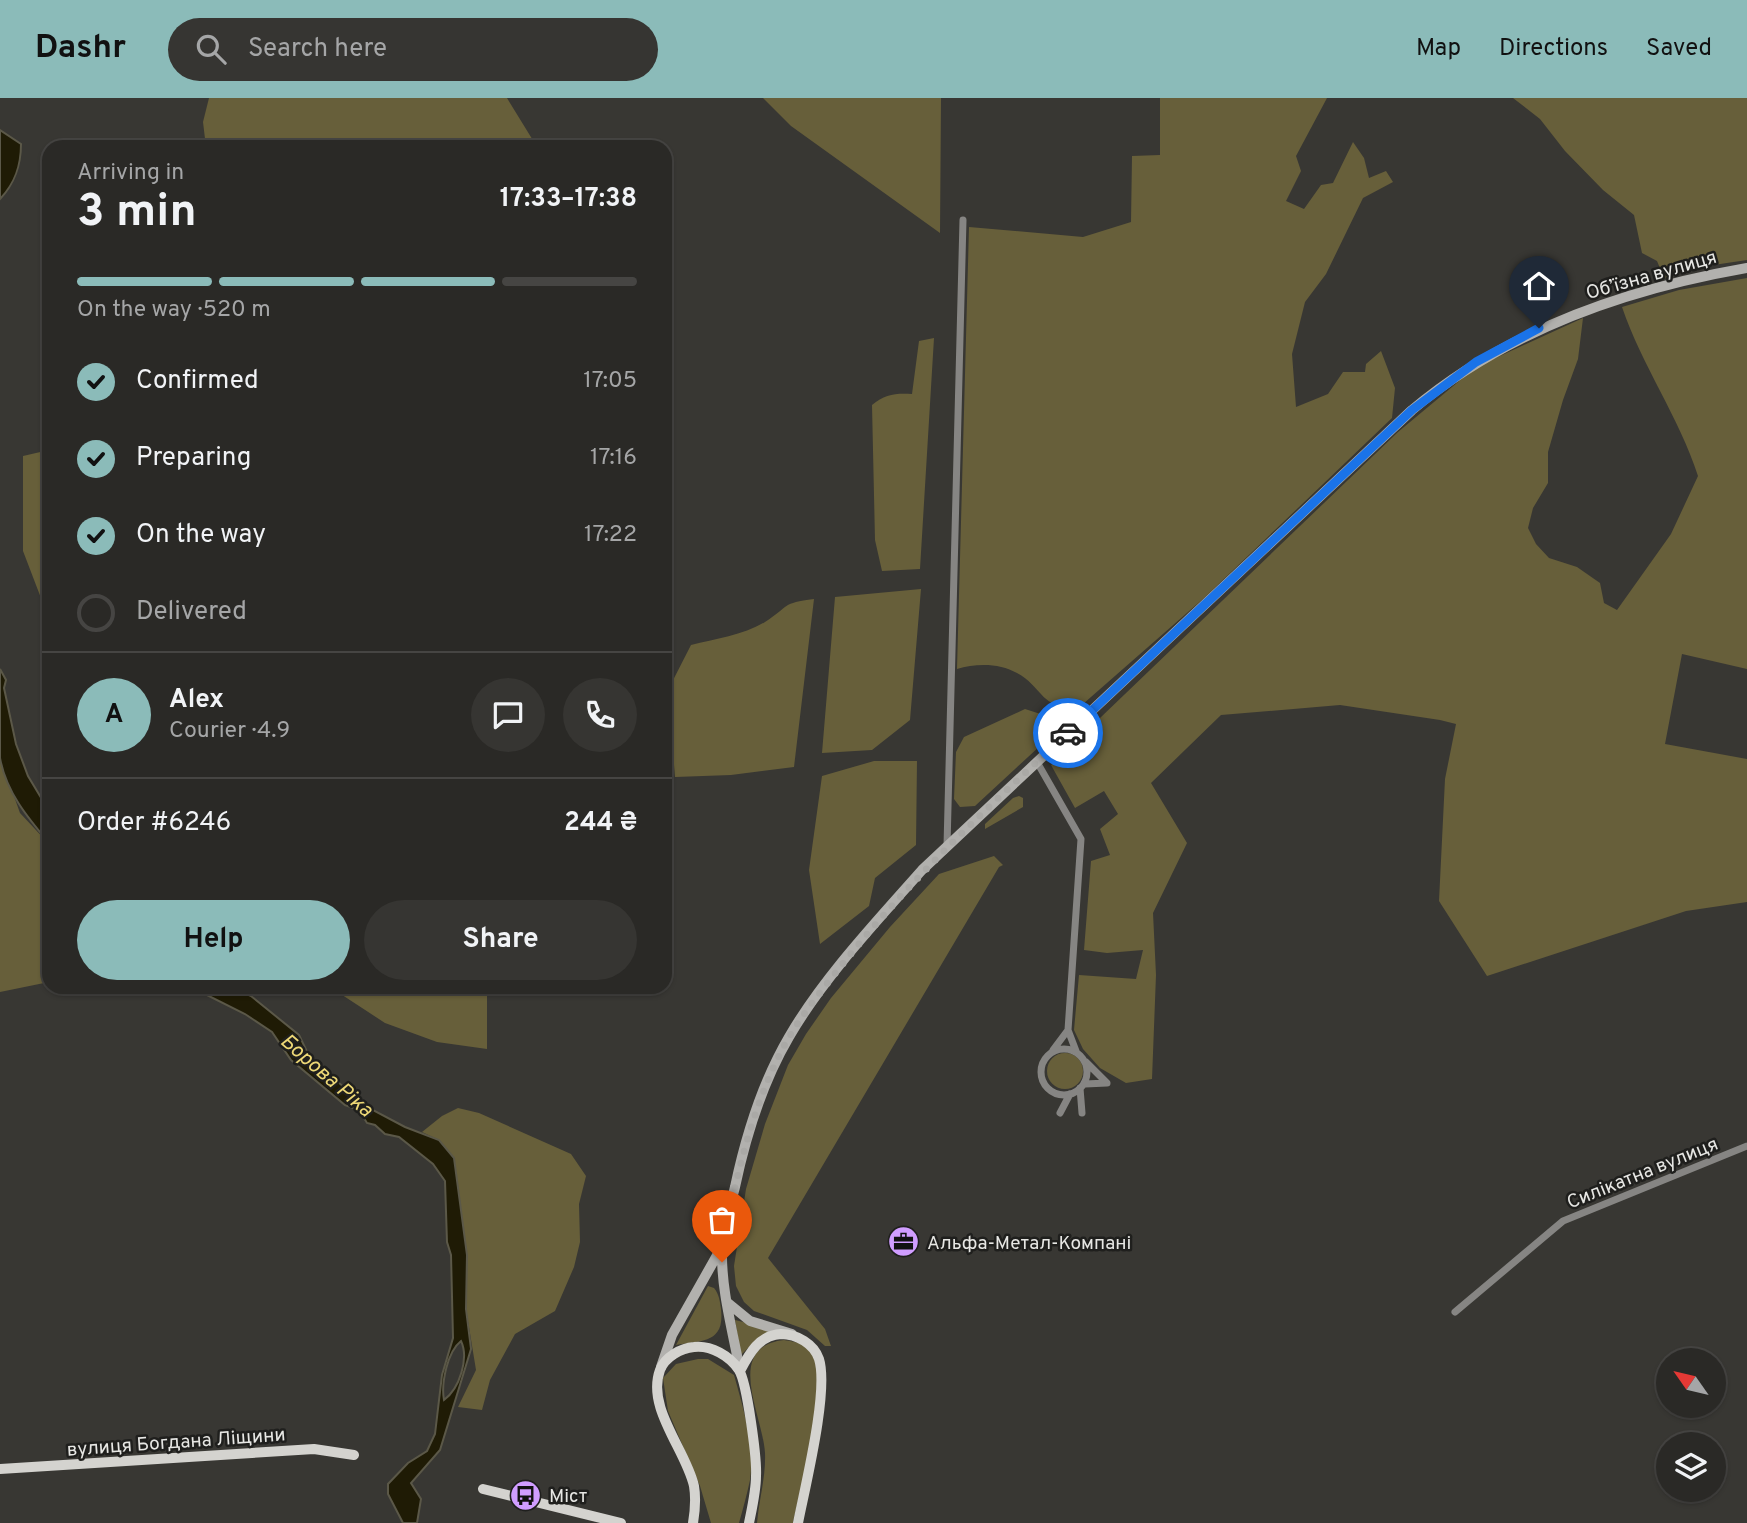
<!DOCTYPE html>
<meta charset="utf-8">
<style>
:root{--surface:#2a2926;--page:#363532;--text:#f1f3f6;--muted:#a5a6a7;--line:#464543;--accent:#8bbbb9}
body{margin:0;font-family:Overpass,sans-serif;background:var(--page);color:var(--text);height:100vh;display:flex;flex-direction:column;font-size:26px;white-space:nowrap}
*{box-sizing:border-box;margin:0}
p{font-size:23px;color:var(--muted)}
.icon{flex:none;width:38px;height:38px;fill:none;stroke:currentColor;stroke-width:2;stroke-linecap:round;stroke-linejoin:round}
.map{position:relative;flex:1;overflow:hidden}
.panel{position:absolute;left:42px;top:42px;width:630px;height:854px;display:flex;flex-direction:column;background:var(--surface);border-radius:21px;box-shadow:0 2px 5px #0004,0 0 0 2px var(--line)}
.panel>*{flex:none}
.needle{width:46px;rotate:304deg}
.buttons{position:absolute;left:1656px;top:1250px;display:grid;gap:14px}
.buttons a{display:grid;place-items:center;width:70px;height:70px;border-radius:50%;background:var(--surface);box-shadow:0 2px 5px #0004,0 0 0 2px var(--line);font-size:35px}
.pin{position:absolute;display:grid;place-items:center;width:60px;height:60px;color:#fff;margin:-72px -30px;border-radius:50% 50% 50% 0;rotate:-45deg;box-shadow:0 0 7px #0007}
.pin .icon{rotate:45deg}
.courier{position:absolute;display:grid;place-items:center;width:70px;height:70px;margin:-35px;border:5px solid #1a73e8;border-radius:50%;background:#fff;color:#222;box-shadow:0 2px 9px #0007}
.summary em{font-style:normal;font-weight:700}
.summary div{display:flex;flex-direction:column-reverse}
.summary{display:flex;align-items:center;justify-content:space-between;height:119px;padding:0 35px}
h1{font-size:46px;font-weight:700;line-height:52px}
.bar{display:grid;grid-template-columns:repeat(4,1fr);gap:10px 7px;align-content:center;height:84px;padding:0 35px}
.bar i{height:9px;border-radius:5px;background:var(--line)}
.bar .active{background:var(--accent)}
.bar p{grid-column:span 4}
.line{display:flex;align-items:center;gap:18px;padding:0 35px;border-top:2px solid var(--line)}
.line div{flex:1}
.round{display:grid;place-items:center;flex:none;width:74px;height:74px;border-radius:37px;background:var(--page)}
ol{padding:0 35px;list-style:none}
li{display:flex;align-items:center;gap:21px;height:77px}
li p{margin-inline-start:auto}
li .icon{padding:7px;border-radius:50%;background:var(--accent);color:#111;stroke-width:4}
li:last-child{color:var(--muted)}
li i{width:38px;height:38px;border:4px solid var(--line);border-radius:50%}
.action{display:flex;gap:14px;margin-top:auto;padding:14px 35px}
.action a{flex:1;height:80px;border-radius:42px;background:var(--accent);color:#111;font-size:28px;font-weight:700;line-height:80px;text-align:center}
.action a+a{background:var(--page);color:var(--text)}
header{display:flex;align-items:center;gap:42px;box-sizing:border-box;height:98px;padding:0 35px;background:var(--accent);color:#111}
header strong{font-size:33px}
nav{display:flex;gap:38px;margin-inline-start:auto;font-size:24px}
.search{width:490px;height:63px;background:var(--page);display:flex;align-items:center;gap:18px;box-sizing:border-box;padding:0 24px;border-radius:38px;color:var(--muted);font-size:26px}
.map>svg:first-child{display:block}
</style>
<header>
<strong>Dashr</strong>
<div class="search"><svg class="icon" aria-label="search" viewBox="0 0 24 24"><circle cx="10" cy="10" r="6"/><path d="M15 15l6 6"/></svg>Search here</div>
<nav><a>Map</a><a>Directions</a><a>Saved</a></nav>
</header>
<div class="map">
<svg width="1747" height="1425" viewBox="0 0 1747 1425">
<rect width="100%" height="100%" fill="#383733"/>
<path fill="#675f3a" d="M209,0H507L534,44L535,49H206L203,24Z
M763,0H941L940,135L791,28Z
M1160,0H1327L1296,58L1301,73L1286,103L1304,111L1321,87L1333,85L1353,44L1364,60L1369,80L1386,73L1393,84L1363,100L1326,176L1305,204L1292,256L1296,309L1328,296L1343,274H1365L1366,266L1381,253L1395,290L1392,320L1204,500L1083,606C1040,615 1046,591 1017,575C1000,565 976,565 957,571L969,129L1083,139L1131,124L1132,58L1160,57Z
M1513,0H1747V162L1700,169L1664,180L1657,163L1642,155L1634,117L1603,92L1565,53L1540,21Z
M1747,180V571L1682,556L1665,646L1747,661V804L1686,813L1487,878L1439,803L1445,681L1456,626L1440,622L1340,607L1221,617L1151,685L1187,745L1153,815L1156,877L1152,981L1126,985L1100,970L1083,951L1074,932L1079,877L1136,881L1143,852L1107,855L1084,852L1091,763L1110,757L1100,731L1118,716L1104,693L1075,710L1051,667L1398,334L1476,269L1583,220L1578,261L1563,302L1548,354V385L1533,410L1528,430L1536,446L1549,460L1577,469L1600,485L1604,505L1617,512L1671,436L1698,378C1679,319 1642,268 1622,209L1679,192Z
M934,240L920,471L882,473L875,442L872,307C885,296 896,295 912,296L919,243Z
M49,352V521L23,453V358Z
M921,491L910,622L872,652L822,655L835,499Z
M814,501L794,669L731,677L675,679L668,592L691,547C715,541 744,537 765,524C790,508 781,505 814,501Z
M1025,611L1053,620L1054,635L975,708L960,709L954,701L956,654L964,639Z
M0,659L20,715L49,746V884L0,894Z
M874,663H917L916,747L875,780L869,808L820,846L809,772L822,678Z
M1019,698L1023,700V709L985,731V726L1013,700Z
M994,758L1003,767L999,769L768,1160L825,1231L831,1248H825L807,1232L754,1213L744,1204L736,1188L734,1168L746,1091L765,1026L788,967L806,936L831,900L890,829L939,776Z
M330,889H487V951L437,944L385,925Z
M1047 973a18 18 0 1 1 36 0a18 18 0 1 1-36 0Z
M458,1010L479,1015L571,1056L586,1078L579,1106L580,1144L574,1169L555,1213L515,1236L490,1282L482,1312L458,1309L476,1272L466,1211L467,1157L439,1042L422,1034L442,1018Z
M708,1188L714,1190C719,1196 720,1203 721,1211C725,1246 701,1242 676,1247Z
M735,1222L777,1232L759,1239L741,1257Z
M784,1242C797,1244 810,1246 816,1259C828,1286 800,1393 793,1425H757C759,1401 766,1379 765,1355C763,1317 723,1249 784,1242Z
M698,1261H708L734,1277C743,1309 755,1348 750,1382C747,1396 743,1411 739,1425H711L700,1388L668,1313L663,1280L676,1266Z"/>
<path fill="#1f1b05" stroke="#5b5848" stroke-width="2" fill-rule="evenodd" d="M0,32L21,46C21,68 15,85 0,101Z
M0,571L6,582L4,590L16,646L28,678L49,713V745C28,720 6,694 0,660C0,632 0,599 0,571Z
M161,889H232L251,898L299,937L310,960L367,1009L405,1029L439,1042L454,1060L467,1157L466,1211L471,1251L440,1352L411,1385L421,1401L417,1425H403L388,1396V1386L408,1365L427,1353L435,1336L442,1277L453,1240L451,1157L447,1144L445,1083L433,1066L399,1039L385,1036L375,1027L367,1025L359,1012L345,1007L291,962L272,934L245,916L201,894ZM461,1243C469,1260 460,1290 444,1302C441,1286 447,1254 461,1243Z"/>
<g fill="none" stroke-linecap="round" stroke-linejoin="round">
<path stroke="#868583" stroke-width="7" d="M1037,664L1081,741L1068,932
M947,748L963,122
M1041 974a23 23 0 1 1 46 0a23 23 0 1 1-46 0Z
M1053,952L1068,932L1076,953
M1085,986L1107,985L1086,964
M1080,990L1082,1015
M1060,1015L1070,996
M1455,1214L1563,1123L1747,1048"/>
<path stroke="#b2b1ae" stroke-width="10" d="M728,1205L750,1223L792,1236
M661,1269L672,1237L720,1152
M740,1273C733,1234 721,1192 722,1152C722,1131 730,1109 735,1089C746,1037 762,985 789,939C823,880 877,823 922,772L1412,312C1507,232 1626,191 1747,170"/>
<path stroke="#d4d3cf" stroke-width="10" d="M740,1273C749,1256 759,1237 781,1236C797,1236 814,1246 819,1261C829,1293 805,1389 798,1425
M0,1371L314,1351L354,1357
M483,1391L621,1425
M693,1425C695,1413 696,1400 694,1388C686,1352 646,1310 660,1272C665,1259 681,1250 694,1249C711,1247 730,1258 739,1272C747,1285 757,1360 756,1378C756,1393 752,1410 749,1425"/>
</g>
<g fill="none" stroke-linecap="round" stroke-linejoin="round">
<path stroke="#aaa9a6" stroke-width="7" stroke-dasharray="0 12.6" d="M722,1164V1148C736,1083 749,1020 778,960C794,926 818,897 841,868C909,782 988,709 1068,635"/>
<path stroke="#1a73e8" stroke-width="9" d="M1068,635L1412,312L1476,264L1539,230"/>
</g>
<defs>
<symbol id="office-disc" viewBox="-11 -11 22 22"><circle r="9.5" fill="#d09dff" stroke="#1f1f1d"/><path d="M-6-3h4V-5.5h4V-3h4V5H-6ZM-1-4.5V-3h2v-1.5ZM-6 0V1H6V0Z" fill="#111"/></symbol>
<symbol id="bus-disc" viewBox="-11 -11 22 22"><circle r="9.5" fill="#d09dff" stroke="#1f1f1d"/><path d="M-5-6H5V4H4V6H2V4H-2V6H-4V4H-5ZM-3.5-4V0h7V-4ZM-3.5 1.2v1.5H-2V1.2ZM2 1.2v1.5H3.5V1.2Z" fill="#111"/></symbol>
</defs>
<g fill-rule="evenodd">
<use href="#office-disc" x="886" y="1126" width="35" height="35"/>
<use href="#bus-disc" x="508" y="1380" width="35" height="35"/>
</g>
<g text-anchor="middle" stroke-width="5" stroke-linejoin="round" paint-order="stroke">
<g font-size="19" fill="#e7e7e4" stroke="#1f1f1d">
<text transform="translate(1651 176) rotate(-16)" y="7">Об’їзна вулиця</text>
<text transform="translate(1642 1074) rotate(-22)" y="7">Силікатна вулиця</text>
<text transform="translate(176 1343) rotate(-4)" y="7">вулиця Богдана Ліщини</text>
</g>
<g font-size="19" fill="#e7e7e4" stroke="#1f1f1d" text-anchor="start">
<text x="927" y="1151">Альфа-Метал-Компані</text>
<text x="549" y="1404">Міст</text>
</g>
<g font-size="21" font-style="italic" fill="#edd876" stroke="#1f1f1d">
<text transform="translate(327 977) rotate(41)" y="7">Борова Ріка</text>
</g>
</g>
</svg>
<div class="buttons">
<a><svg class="needle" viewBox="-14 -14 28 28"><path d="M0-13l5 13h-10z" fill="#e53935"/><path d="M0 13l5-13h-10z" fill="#a5a6a7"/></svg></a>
<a><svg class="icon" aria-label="layers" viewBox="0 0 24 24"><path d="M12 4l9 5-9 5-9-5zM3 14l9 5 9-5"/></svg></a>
</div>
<div class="pin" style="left:722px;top:1164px;background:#ea580c"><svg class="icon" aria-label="bag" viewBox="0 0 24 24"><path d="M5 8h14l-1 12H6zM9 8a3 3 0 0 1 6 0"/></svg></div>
<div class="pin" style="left:1539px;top:230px;background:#1f2937"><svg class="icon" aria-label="home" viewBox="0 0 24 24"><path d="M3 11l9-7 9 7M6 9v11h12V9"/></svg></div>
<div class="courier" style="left:1068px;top:635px"><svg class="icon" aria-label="car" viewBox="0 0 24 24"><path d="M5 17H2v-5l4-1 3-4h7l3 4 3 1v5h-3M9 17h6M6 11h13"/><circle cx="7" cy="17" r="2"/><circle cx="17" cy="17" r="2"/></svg></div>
<section class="panel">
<div class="summary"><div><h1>3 min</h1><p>Arriving in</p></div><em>17:33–17:38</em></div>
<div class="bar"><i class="active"></i><i class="active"></i><i class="active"></i><i></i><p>On the way · 520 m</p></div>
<ol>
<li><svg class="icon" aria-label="check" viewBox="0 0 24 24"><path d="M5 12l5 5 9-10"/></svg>Confirmed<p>17:05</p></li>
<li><svg class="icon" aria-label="check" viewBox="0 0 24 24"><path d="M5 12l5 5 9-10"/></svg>Preparing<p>17:16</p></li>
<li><svg class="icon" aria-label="check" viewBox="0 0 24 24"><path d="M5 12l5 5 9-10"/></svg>On the way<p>17:22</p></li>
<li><i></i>Delivered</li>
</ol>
<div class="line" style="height:126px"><b class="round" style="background:var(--accent);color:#111">A</b><div><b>Alex</b><p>Courier · 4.9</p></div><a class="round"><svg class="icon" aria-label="chat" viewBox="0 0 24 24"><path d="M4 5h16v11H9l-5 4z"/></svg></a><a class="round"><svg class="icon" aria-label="phone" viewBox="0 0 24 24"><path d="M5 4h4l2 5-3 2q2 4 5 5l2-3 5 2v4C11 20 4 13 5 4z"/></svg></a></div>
<div class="line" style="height:91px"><div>Order #6246</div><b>244 ₴</b></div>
<div class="action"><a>Help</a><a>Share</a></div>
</section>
</div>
